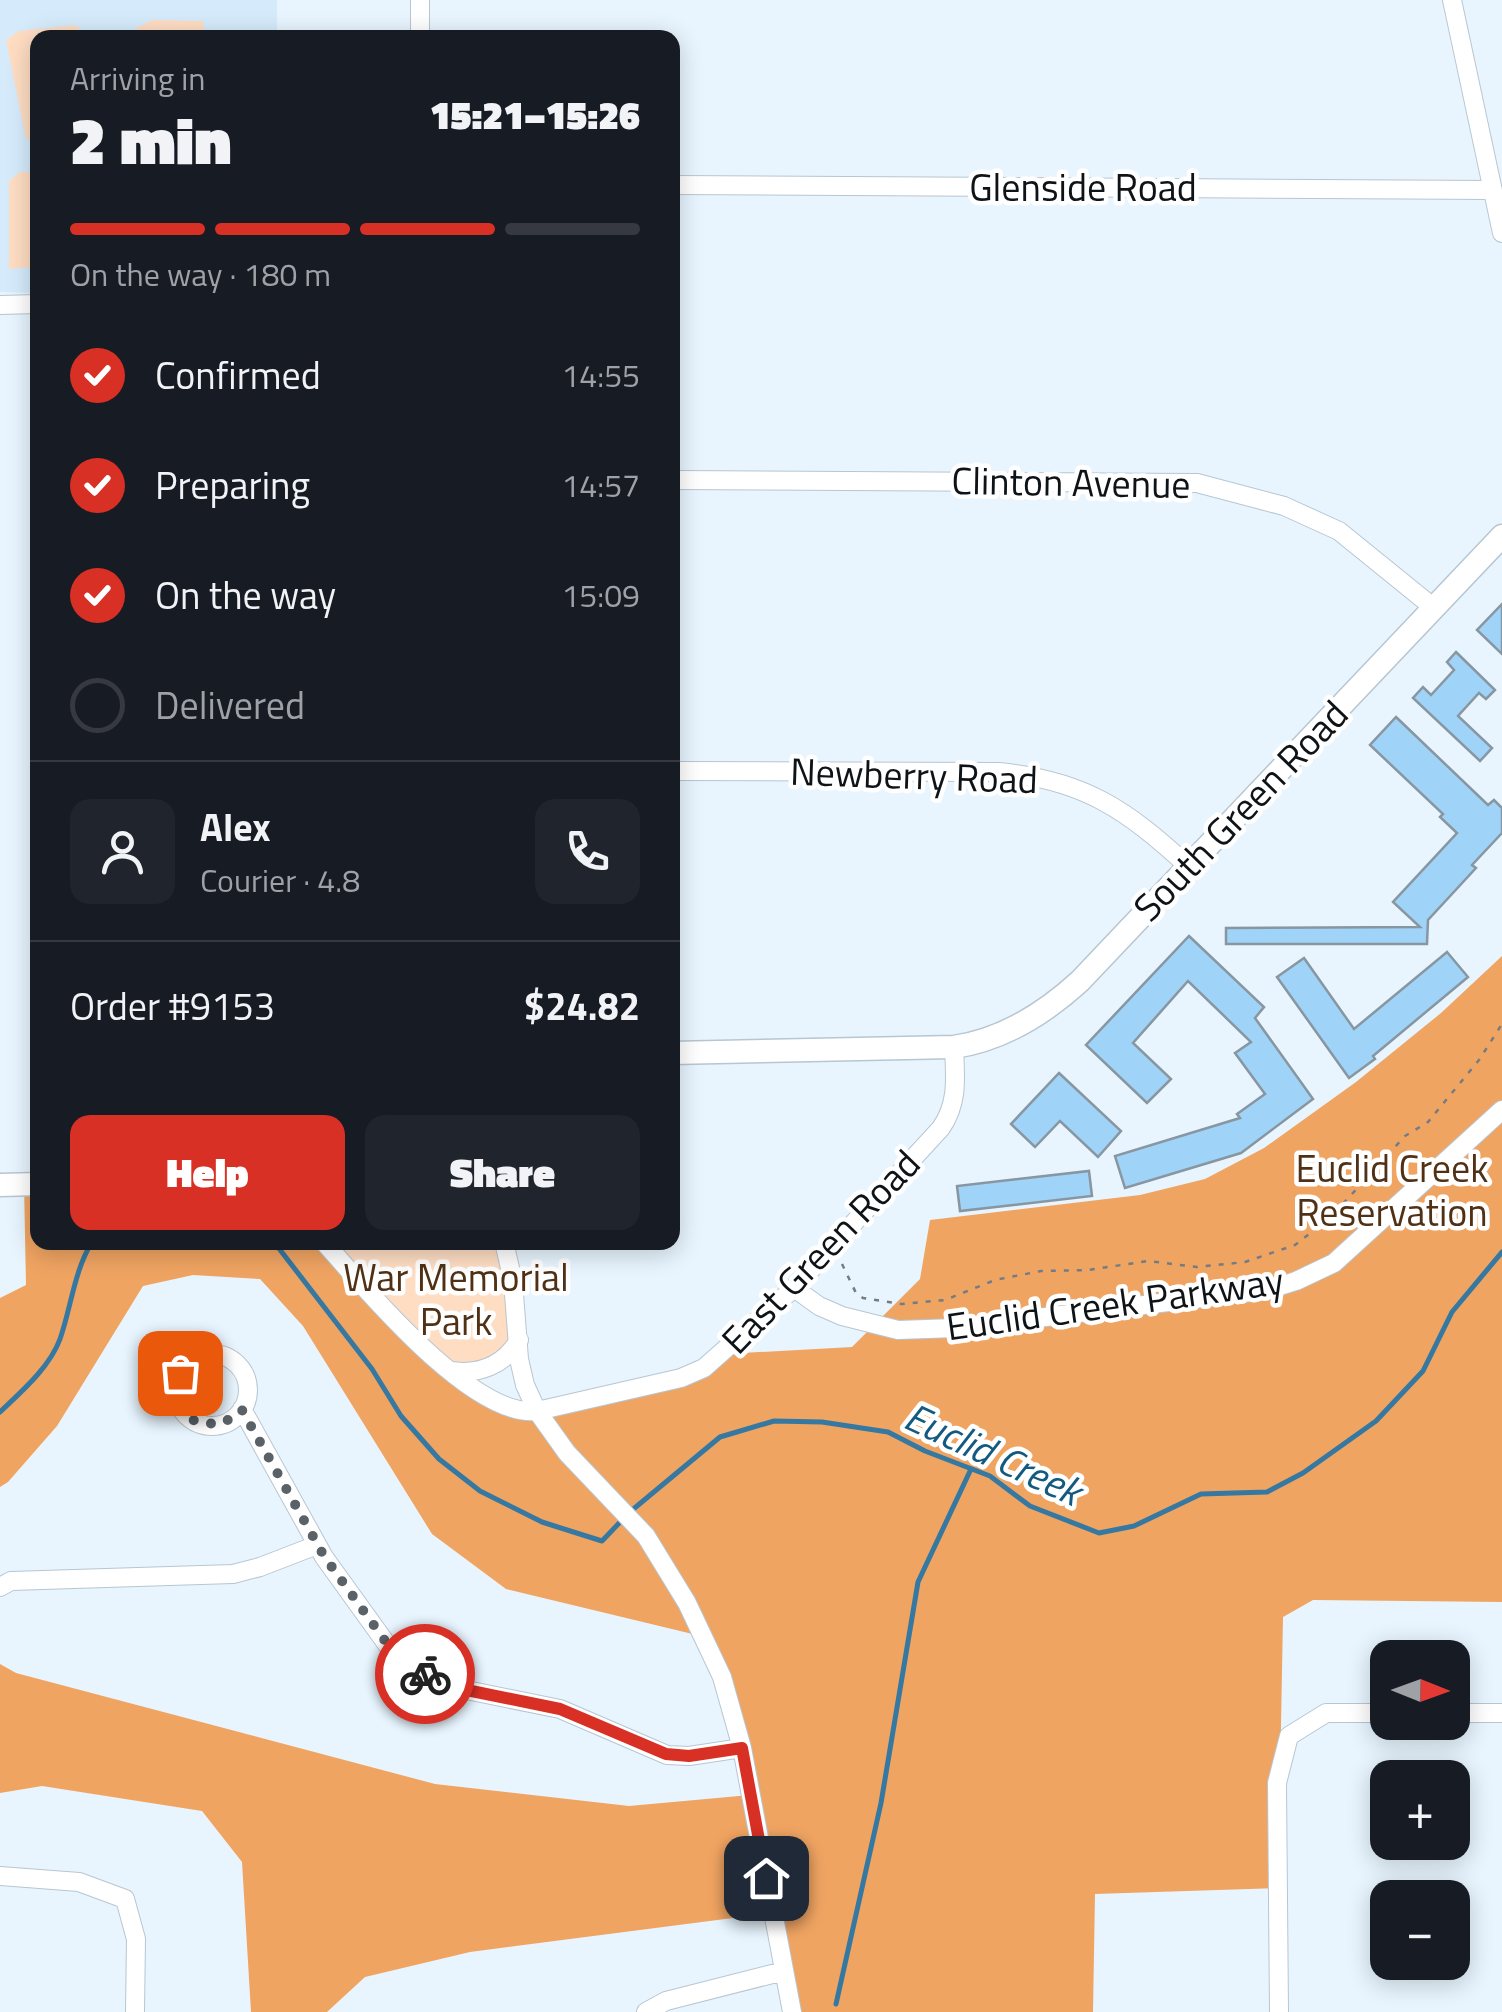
<!DOCTYPE html>
<meta charset="utf-8">
<style>
:root{--surface:#171b24;--page:#20242c;--text:#f1f3f6;--muted:#9ea1a6;--line:#363941;--accent:#d93025}
body{margin:0;font-family:"Titillium Web",sans-serif;background:var(--page);color:var(--text);height:100vh;display:flex;flex-direction:column;font-size:38px;white-space:nowrap}
*{box-sizing:border-box;margin:0}
p{font-size:32px;color:var(--muted)}
.icon{flex:none;width:55px;height:55px;fill:none;stroke:currentColor;stroke-width:2;stroke-linecap:round;stroke-linejoin:round}
.map{position:relative;flex:1;overflow:hidden}
.side{position:absolute;left:30px;top:30px;width:650px;height:1220px;display:flex;flex-direction:column;background:var(--surface);border-radius:20px;box-shadow:0 5px 25px #0003}
.side>*{flex:none}
.needle{width:65px;rotate:91deg}
.fabs{position:absolute;left:1370px;top:1640px;display:grid;gap:20px}
.fabs a{display:grid;place-items:center;width:100px;height:100px;border-radius:20px;background:var(--surface);box-shadow:0 5px 25px #0003;font-size:50px}
.pin{position:absolute;display:grid;place-items:center;width:85px;height:85px;color:#fff;margin:-42px;border-radius:20px;box-shadow:0 5px 15px #0006}
.courier{position:absolute;display:grid;place-items:center;width:100px;height:100px;margin:-50px;border:8px solid #d93025;border-radius:50%;background:#fff;color:#222;box-shadow:0 2px 12px #0007}
.summary em{font-style:normal;font-weight:800}
.summary div{display:flex;flex-direction:column-reverse}
.summary{display:flex;align-items:center;justify-content:space-between;height:170px;padding:0 40px}
h1{font-size:65px;font-weight:800;line-height:75px}
.bar{display:grid;grid-template-columns:repeat(4,1fr);gap:15px 10px;align-content:center;height:120px;padding:0 40px}
.bar i{height:12px;border-radius:8px;background:var(--line)}
.bar .on{background:var(--accent)}
.bar p{grid-column:span 4}
.line{display:flex;align-items:center;gap:25px;padding:0 40px;border-top:2px solid var(--line)}
.line div{flex:1}
.round{display:grid;place-items:center;flex:none;width:105px;height:105px;border-radius:20px;background:var(--page)}
ol{padding:0 40px;list-style:none}
li{display:flex;align-items:center;gap:30px;height:110px}
li p{margin-inline-start:auto}
li .icon{padding:10px;border-radius:50%;background:var(--accent);color:#fff;stroke-width:4}
li:last-child{color:var(--muted)}
li i{width:55px;height:55px;border:5px solid var(--line);border-radius:50%}
.button{display:flex;gap:20px;margin-top:auto;padding:20px 40px}
.button a{flex:1;height:115px;border-radius:20px;background:var(--accent);color:#fff;font-size:40px;font-weight:800;line-height:115px;text-align:center}
.button a+a{background:var(--page);color:var(--text)}
.map>svg:first-child{display:block}
</style>
<div class="map">
<svg width="1502" height="2012" viewBox="0 0 1502 2012">
<rect width="100%" height="100%" fill="#e8f5fe"/>
<path fill="#d5ebfb" d="M0,0H277V37L38,38L37,293L0,292Z"/>
<path fill="#feddc3" d="M152,20L203,21L205,37H130L135,29Z
M75,25L88,37L38,38L37,141L26,139L6,40L19,31Z
M20,172H37V267L9,269V181Z
M324,1243H504L511,1352L461,1372Z"/>
<path fill="#f0a462" d="M1502,956V1602L1313,1600L1283,1617L1278,1888L1095,1894L1093,2012H792L772,1913L470,1952L365,1977L327,2012H251L242,1862L202,1811L42,1786L0,1793V1664L16,1673L435,1784L629,1806L750,1795L705,1637L506,1589L432,1534L303,1326L260,1279L193,1275L143,1286L57,1426L8,1482L0,1487V1298L26,1285L24,1184H37L38,1242L324,1243L412,1339L516,1410L630,1390L723,1354L852,1347L920,1279L930,1220L1140,1195L1205,1179L1264,1148L1356,1082L1441,1013Z"/>
<g fill="none" stroke-linecap="round" stroke-linejoin="round">
<path stroke="#3578a2" stroke-width="5" d="M274,1242L372,1369L401,1416L439,1459L480,1491L542,1522L602,1541L623,1519
M0,1412C21,1392 50,1367 60,1339C71,1308 74,1271 92,1242
M631,1511L720,1437L774,1421L822,1422L888,1432L925,1451L990,1476L1030,1506L1099,1533L1134,1526L1201,1494L1267,1492L1303,1473L1376,1421L1423,1371L1452,1312L1502,1252
M836,2004L881,1803L918,1582L971,1469"/>
</g>
<path fill="#9fd3f7" stroke="#8796a0" stroke-width="2.5" d="M1502,604V654L1477,630Z
M1456,652L1495,690L1486,699L1479,693L1458,716L1492,748L1480,761L1413,698L1423,687L1431,695L1454,670L1447,662Z
M1396,717L1488,805L1494,800L1502,808V833L1472,865L1476,868L1428,920L1427,944H1226V928L1420,927L1393,902L1457,833L1440,817L1443,814L1370,745Z
M1189,936L1264,1007L1255,1018L1313,1099L1241,1153L1125,1188L1115,1156L1240,1118L1237,1114L1265,1094L1235,1053L1251,1042L1188,981L1133,1043L1171,1079L1147,1103L1086,1045Z
M1447,952L1468,977L1373,1056L1375,1059L1349,1078L1277,977L1304,958L1354,1029Z
M1059,1073L1121,1131L1098,1157L1060,1121L1035,1147L1011,1124Z
M1089,1171L1092,1196L960,1211L957,1186Z"/>
<g fill="none" stroke-linecap="round" stroke-linejoin="round">
<defs>
<path id="minor" d="M420,0V38
M1452,0L1502,233
M672,185L1493,190
M0,305L38,304
M672,480L1197,483L1284,506L1339,531L1434,608
M672,771L999,772C1084,780 1127,810 1188,866
M324,1242C364,1287 473,1419 537,1411L681,1378L704,1368L794,1288L941,1128C959,1102 955,1076 954,1047
M504,1242L513,1281L519,1359L525,1385L537,1411L567,1453L646,1536L687,1603L722,1677L742,1748L792,2012
M794,1288L819,1306L842,1316L898,1330L956,1328L1267,1290L1296,1281L1334,1263L1502,1110
M176 1390a36 36 0 1 1 72 0a36 36 0 1 1-72 0Z
M450,1371C479,1375 504,1365 519,1340
M242,1409L324,1557L396,1657L442,1685L560,1709L667,1755L689,1756L742,1748
M0,1587L11,1581L233,1574L260,1567L317,1545
M1452,1713H1502
M0,1876L79,1882L125,1899L136,1939L135,2012
M646,2012L666,2001L784,1971
M1279,2012L1277,1783L1289,1736L1326,1713H1388"/>
<path id="major" d="M672,1053L954,1047C1002,1040 1045,1013 1080,981L1502,536
M0,1185L38,1184"/>
</defs>
<use href="#minor" stroke="#b7c6d1" stroke-width="20"/>
<use href="#major" stroke="#b7c6d1" stroke-width="25"/>
<path stroke="#747c83" stroke-width="2.5" stroke-dasharray="5 8" stroke-linecap="butt" d="M842,1264L856,1293L863,1298L902,1304L945,1300L995,1280L1041,1271L1088,1270L1148,1261L1197,1267L1245,1262L1295,1245L1330,1218L1405,1136L1428,1122L1479,1060L1502,1024"/>
<use href="#minor" stroke="#fff" stroke-width="18"/>
<use href="#major" stroke="#fff" stroke-width="22"/>
</g>
<g fill="none" stroke-linecap="round" stroke-linejoin="round">
<path stroke="#5a6268" stroke-width="10" stroke-dasharray="0 18" d="M180,1373C171,1394 178,1411 198,1423L222,1424L242,1410L324,1556L396,1656L425,1674"/>
<path stroke="#d93025" stroke-width="12" d="M425,1674L442,1685L560,1709L666,1754L689,1756L742,1748L766,1878"/>
</g>
<g text-anchor="middle" stroke-width="9" stroke-linejoin="round" paint-order="stroke">
<g font-size="38" fill="#0e1317" stroke="#fff">
<text x="1083" y="201">Glenside Road</text>
<text transform="translate(1071 483) rotate(1)" y="13">Clinton Avenue</text>
<text transform="translate(914 776) rotate(2)" y="13">Newberry Road</text>
<text transform="translate(1241 811) rotate(-46)" y="13">South Green Road</text>
<text transform="translate(821 1252) rotate(-46)" y="13">East Green Road</text>
<text transform="translate(1115 1304) rotate(-8)" y="13">Euclid Creek Parkway</text>
</g>
<g font-size="38" fill="#503115" stroke="#fff">
<text x="1392" y="1182">Euclid Creek<tspan x="1392" dy="44">Reservation</tspan></text>
<text x="456" y="1291">War Memorial<tspan x="456" dy="44">Park</tspan></text>
</g>
<g font-size="40" font-style="italic" fill="#135a80" stroke="#fff">
<text transform="translate(993 1454) rotate(25)" y="14">Euclid Creek</text>
</g>
</g>
</svg>
<div class="fabs">
<a><svg class="needle" viewBox="-14 -14 28 28"><path d="M0-13l5 13h-10z" fill="#e53935"/><path d="M0 13l5-13h-10z" fill="#9ea1a6"/></svg></a>
<a>+</a>
<a>−</a>
</div>
<div class="pin" style="left:180px;top:1373px;background:#ea580c"><svg class="icon" aria-label="bag" viewBox="0 0 24 24"><path d="M5 8h14l-1 12H6zM9 8a3 3 0 0 1 6 0"/></svg></div>
<div class="pin" style="left:766px;top:1878px;background:#1f2937"><svg class="icon" aria-label="home" viewBox="0 0 24 24"><path d="M3 11l9-7 9 7M6 9v11h12V9"/></svg></div>
<div class="courier" style="left:425px;top:1674px"><svg class="icon" aria-label="bike" viewBox="0 0 24 24"><circle cx="6" cy="16" r="4"/><circle cx="18" cy="16" r="4"/><path d="M6 16l4-8h5l3 8M10 8l3 8H6M13 5h3"/></svg></div>
<section class="side">
<div class="summary"><div><h1>2 min</h1><p>Arriving in</p></div><em>15:21–15:26</em></div>
<div class="bar"><i class="on"></i><i class="on"></i><i class="on"></i><i></i><p>On the way · 180 m</p></div>
<ol>
<li><svg class="icon" aria-label="check" viewBox="0 0 24 24"><path d="M5 12l5 5 9-10"/></svg>Confirmed<p>14:55</p></li>
<li><svg class="icon" aria-label="check" viewBox="0 0 24 24"><path d="M5 12l5 5 9-10"/></svg>Preparing<p>14:57</p></li>
<li><svg class="icon" aria-label="check" viewBox="0 0 24 24"><path d="M5 12l5 5 9-10"/></svg>On the way<p>15:09</p></li>
<li><i></i>Delivered</li>
</ol>
<div class="line" style="height:180px"><a class="round"><svg class="icon" aria-label="person" viewBox="0 0 24 24"><circle cx="12" cy="8" r="4"/><path d="M4 21q1-7 8-7t8 7"/></svg></a><div><b>Alex</b><p>Courier · 4.8</p></div><a class="round"><svg class="icon" aria-label="phone" viewBox="0 0 24 24"><path d="M5 4h4l2 5-3 2q2 4 5 5l2-3 5 2v4C11 20 4 13 5 4z"/></svg></a></div>
<div class="line" style="height:130px"><div>Order #9153</div><b>$24.82</b></div>
<div class="button"><a>Help</a><a>Share</a></div>
</section>
</div>
